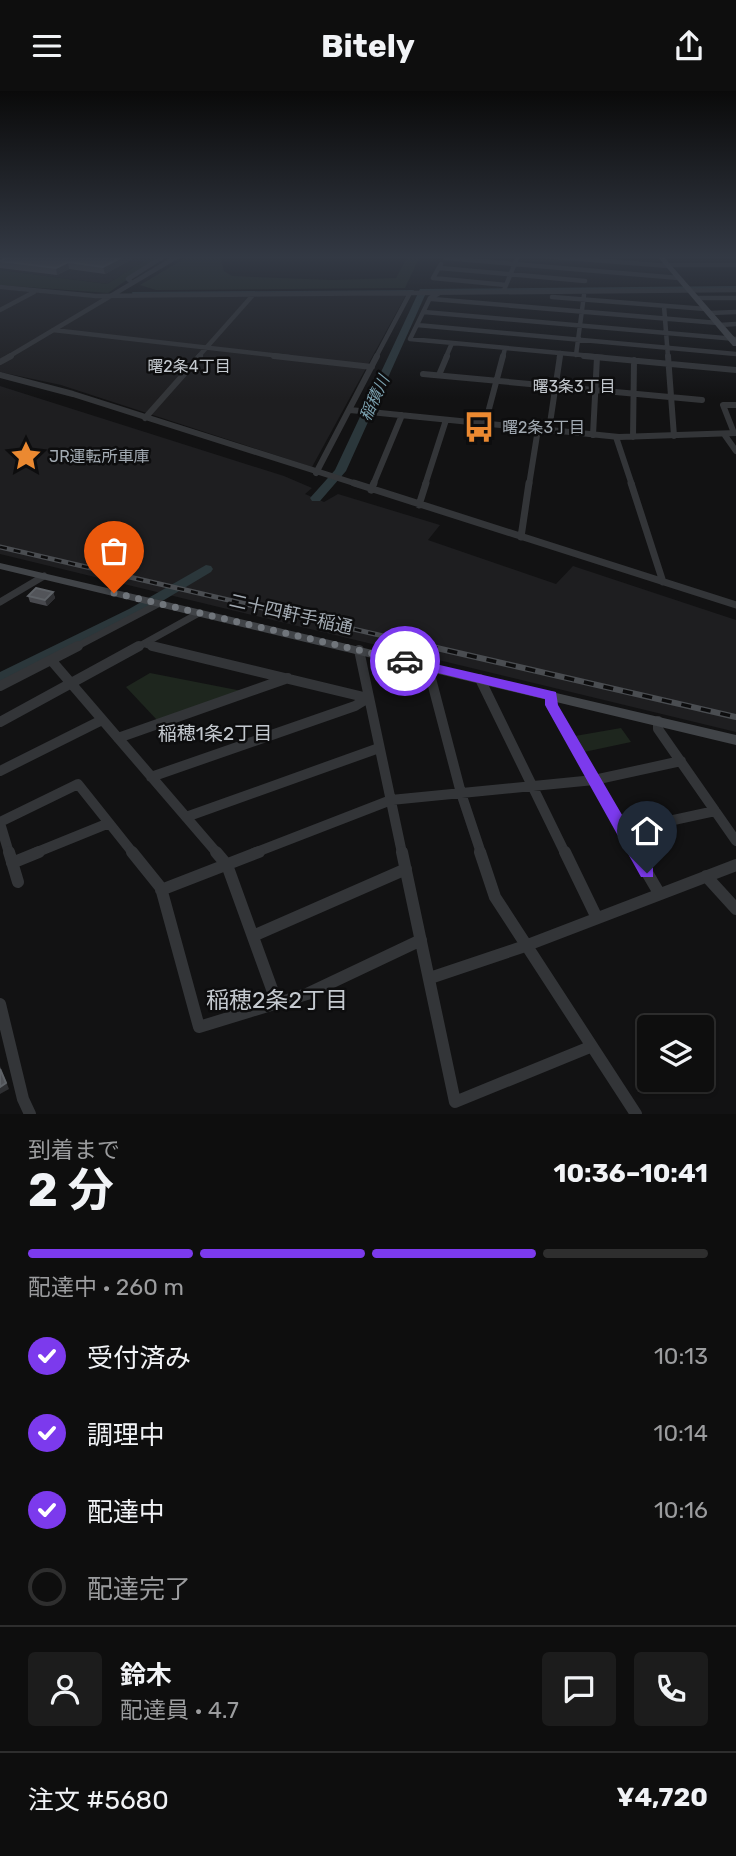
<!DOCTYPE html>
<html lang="ja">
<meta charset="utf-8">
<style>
:root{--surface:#0e0e0e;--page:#1c1c1c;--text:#f1f3f6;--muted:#9b9c9e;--line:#2e2e2e;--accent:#7c3aed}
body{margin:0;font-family:Rubik,"Noto Sans JP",sans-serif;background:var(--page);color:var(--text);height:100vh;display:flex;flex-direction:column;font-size:26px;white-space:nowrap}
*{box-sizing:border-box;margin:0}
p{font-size:23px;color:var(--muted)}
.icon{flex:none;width:38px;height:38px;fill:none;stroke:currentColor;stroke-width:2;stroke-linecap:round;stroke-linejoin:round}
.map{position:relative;height:1023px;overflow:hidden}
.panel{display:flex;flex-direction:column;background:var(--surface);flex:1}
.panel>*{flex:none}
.fabs{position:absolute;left:637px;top:924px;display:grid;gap:14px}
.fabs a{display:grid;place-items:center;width:77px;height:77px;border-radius:7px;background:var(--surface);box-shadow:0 2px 5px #0004,0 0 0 2px var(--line);font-size:35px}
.pin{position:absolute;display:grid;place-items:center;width:60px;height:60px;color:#fff;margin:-72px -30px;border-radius:50% 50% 50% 0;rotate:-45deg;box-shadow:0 0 7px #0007}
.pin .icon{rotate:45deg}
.courier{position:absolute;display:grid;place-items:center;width:70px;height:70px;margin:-35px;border:5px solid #7c3aed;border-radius:50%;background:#fff;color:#222;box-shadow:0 2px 9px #0007}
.headline em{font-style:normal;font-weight:700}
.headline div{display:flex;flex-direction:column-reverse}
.headline{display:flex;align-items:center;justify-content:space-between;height:119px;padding:0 28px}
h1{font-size:46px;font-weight:700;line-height:52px}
.bar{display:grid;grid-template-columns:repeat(4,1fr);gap:10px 7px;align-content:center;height:84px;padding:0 28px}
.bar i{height:9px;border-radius:5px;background:var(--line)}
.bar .selected{background:var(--accent)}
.bar p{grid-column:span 4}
.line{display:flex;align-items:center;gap:18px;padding:0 28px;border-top:2px solid var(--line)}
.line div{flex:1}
.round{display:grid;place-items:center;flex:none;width:74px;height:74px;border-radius:7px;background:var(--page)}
ol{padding:0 28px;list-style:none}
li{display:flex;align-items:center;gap:21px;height:77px}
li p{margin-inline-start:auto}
li .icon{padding:7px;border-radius:50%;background:var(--accent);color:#fff;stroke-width:4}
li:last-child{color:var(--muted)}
li i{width:38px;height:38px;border:4px solid var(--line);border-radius:50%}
header{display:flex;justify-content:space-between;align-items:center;height:91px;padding:0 28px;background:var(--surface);font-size:32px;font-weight:700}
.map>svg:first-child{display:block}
</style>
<header><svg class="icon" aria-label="menu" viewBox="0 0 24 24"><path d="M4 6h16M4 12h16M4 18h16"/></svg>Bitely<svg class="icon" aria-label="share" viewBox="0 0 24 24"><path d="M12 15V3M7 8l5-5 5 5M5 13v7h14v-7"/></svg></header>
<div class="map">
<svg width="736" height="1023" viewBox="0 0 736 1023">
<rect width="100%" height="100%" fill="#121213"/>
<path fill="#1e1e20" d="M0,165H152L107,193L0,179Z
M0,198L97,207L406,204L312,376L61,294L0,281Z
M0,295L284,385L312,397L305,403L324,411L338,403L440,434L428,449L556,493L573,475L736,529V641L0,463Z"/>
<path fill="#1e261e" d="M152,165H161L108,202L0,194V179L107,193Z
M189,165H220L224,180L232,185L332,189L396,187L408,165H420L405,197L156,199L140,194Z
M150,582L242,600L157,629L126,596Z
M621,637L631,651L584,661L575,645Z"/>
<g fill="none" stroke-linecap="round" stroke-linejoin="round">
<path stroke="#2b373b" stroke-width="2" d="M133,202L413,200"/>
<path fill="#2b373b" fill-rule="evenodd" d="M736,195V199L426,202L346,380L320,410H312L310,407L335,379L420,198Z
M206,474L211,475L213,478L211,481L139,524L0,593V581L129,518Z"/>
<path stroke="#333538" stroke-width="4.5" d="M543,165L669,175
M445,167L679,187
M441,173L433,187L506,194
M668,174H736
M440,177L585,190
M132,192L128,188L164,165
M0,196L96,205L736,199
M504,199L518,165
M438,203L430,207L410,248L603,266
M552,206L706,218
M697,207H736
M432,208L718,232
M664,215L668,266
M0,219L34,201
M424,221L736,248
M710,222L736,221
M417,234L736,263
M720,234L736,233
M53,239L289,266
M576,264L584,204
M8,266L178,165
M198,266L253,204
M376,266L410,202
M446,266L452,252
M503,266L505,257
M559,266L560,262"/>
<path stroke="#333538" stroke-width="6" d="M274,265L372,276
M584,265L736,279
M668,265L674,345
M0,271L11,265
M423,283L702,309
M0,284L73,303L360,394
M439,284L447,265
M350,319L619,346L736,342
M145,327L200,265
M485,333L503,265
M549,339L560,265
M734,342L723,314H736
M724,343L736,360
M593,344L597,266
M616,346L632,394
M633,346L634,269
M316,382L377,265
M373,394L402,324
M425,394L446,329
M529,394L538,338"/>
<path stroke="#333538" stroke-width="7" d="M354,392L736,514
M631,392L663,491
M371,399L374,392
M419,414L426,392
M521,446L529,392
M0,511L44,485
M145,553L159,557
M74,557L160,512
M136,557L199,522"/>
<path stroke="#333538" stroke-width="10" d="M152,555L368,607
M359,559L402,762
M51,569L217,762
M428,576L461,702L481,762
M480,588L565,762
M0,595L78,555
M552,605L551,614L636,762
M658,630V638L736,750
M0,631L139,555
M118,647L288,587
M0,680L102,629
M151,686L355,615L368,607
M186,726L379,657
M0,731L78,693L133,762
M0,732L9,762
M623,740L715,720
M35,762L109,732
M254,762L391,709L594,689L681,670"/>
<path stroke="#333538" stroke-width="12" d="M9,761L18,791
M132,761L161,797L199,936L307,903L421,849
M216,761L227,774L277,912
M402,761L455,1011L590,956
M480,761L495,806L636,1023
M565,761L596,825
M635,761L659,802
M12,772L39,761
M706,785L736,818
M161,799L259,761
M253,845L406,778
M430,887L525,855L736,774
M0,913L23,1008L30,1023"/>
<path fill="#414448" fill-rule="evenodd" d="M657,165H663L736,248V255H733Z
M0,472L736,644V654L0,478Z"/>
<defs>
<path id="rail-far1" d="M0,456L435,557"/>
<path id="rail" d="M428,555L736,626"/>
</defs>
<use href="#rail-far1" stroke="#4a4d51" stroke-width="5"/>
<use href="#rail" stroke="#4a4d51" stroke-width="6"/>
<use href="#rail-far1" stroke="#0d0d0e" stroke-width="2.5" stroke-dasharray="7" stroke-linecap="butt"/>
<use href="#rail" stroke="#0d0d0e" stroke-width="3.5" stroke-dasharray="10" stroke-linecap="butt"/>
</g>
<path fill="#48494e" d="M10,165H133L134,167L105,183L69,178L57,184L0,177V169Z
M53,501L55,507L47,515L30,511L28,505Z"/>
<path fill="#2e2f32" d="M124,165H133L134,167L105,183L103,176Z
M68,171L69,178L57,184L56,177Z
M53,501L55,507L47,515L45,509Z
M0,975L9,998L0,1003Z"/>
<path fill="#525459" stroke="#5e6267" stroke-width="2" d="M10,165H124L103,176L68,171L56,177L0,170Z
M36,497L53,501L45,509L28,505Z
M0,978L6,992L0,996Z"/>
<linearGradient id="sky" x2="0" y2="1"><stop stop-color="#0a0a0a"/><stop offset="0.54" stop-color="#333944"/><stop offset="1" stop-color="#333944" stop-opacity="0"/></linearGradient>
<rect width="736" height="308" fill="url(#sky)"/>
<path fill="#7c3aed" d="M405,566L556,601L558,614L653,777V786H641L545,614V608L401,573V567Z"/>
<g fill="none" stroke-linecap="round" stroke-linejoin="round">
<path stroke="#70757b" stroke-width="7" stroke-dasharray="0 12.6" d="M114,502L405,570"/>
</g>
<defs>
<symbol id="bus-bare" viewBox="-9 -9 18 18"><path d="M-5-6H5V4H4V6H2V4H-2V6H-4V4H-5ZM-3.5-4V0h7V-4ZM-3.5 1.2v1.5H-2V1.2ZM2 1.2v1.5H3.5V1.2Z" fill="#eb8931" stroke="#0d0d0e" stroke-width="2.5" paint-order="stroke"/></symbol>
<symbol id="sight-bare" viewBox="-9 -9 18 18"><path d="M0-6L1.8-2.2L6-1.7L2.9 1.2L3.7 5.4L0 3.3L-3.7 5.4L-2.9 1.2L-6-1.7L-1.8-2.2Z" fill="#eb8931" stroke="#0d0d0e" stroke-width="2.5" paint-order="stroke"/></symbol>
</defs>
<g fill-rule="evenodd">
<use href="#bus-bare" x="457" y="314" width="44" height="44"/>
<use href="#sight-bare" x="4" y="343" width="44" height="44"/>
</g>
<g text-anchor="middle" stroke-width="5" stroke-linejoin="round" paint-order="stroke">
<g font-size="16" fill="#c4c9cf" stroke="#0d0d0e">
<text x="189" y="281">曙2条4丁目</text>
<text x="574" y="301">曙3条3丁目</text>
</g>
<g font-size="16" font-style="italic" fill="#7ba0ae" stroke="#0d0d0e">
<text transform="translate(374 307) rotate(-65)" y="6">稲積川</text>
</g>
<g font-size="16" fill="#a3abb3" stroke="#0d0d0e" text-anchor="start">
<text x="502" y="342">曙2条3丁目</text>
<text x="49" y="371">JR運転所車庫</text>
</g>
<g font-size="18" fill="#a3abb3" stroke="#0d0d0e">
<text transform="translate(291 523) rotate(13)" y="6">二十四軒手稲通</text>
</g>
<g font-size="19" fill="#c4c9cf" stroke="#0d0d0e">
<text x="215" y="649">稲穂1条2丁目</text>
</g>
<g font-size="23" fill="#c4c9cf" stroke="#0d0d0e">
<text x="277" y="917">稲穂2条2丁目</text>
</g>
</g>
</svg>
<div class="fabs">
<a><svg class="icon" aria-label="layers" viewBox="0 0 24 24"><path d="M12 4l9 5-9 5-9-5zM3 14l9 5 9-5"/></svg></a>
</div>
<div class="pin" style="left:114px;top:502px;background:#ea580c"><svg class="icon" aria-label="bag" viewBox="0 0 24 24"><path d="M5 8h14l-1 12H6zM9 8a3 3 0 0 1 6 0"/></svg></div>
<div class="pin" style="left:647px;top:782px;background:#1f2937"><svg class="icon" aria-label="home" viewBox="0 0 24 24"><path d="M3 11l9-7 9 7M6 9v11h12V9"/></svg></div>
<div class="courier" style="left:405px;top:570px"><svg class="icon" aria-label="car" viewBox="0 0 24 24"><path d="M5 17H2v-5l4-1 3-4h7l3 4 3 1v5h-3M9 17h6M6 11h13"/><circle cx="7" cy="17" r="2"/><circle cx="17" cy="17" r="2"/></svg></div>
</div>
<section class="panel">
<div class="headline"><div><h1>2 分</h1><p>到着まで</p></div><em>10:36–10:41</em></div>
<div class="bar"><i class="selected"></i><i class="selected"></i><i class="selected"></i><i></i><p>配達中 · 260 m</p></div>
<ol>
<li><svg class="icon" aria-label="check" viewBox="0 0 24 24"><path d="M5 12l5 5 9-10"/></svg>受付済み<p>10:13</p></li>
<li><svg class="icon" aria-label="check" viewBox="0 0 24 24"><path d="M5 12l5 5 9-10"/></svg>調理中<p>10:14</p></li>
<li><svg class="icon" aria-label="check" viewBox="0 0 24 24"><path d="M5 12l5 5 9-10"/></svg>配達中<p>10:16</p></li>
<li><i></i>配達完了</li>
</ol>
<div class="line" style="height:126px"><a class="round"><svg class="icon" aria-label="person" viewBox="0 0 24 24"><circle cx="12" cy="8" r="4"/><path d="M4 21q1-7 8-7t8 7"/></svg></a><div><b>鈴木</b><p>配達員 · 4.7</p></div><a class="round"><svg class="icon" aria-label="chat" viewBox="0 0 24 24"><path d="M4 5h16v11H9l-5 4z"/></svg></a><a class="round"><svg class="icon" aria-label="phone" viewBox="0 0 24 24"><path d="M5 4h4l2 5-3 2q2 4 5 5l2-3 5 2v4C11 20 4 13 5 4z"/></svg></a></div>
<div class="line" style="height:91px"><div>注文 #5680</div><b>¥4,720</b></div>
</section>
